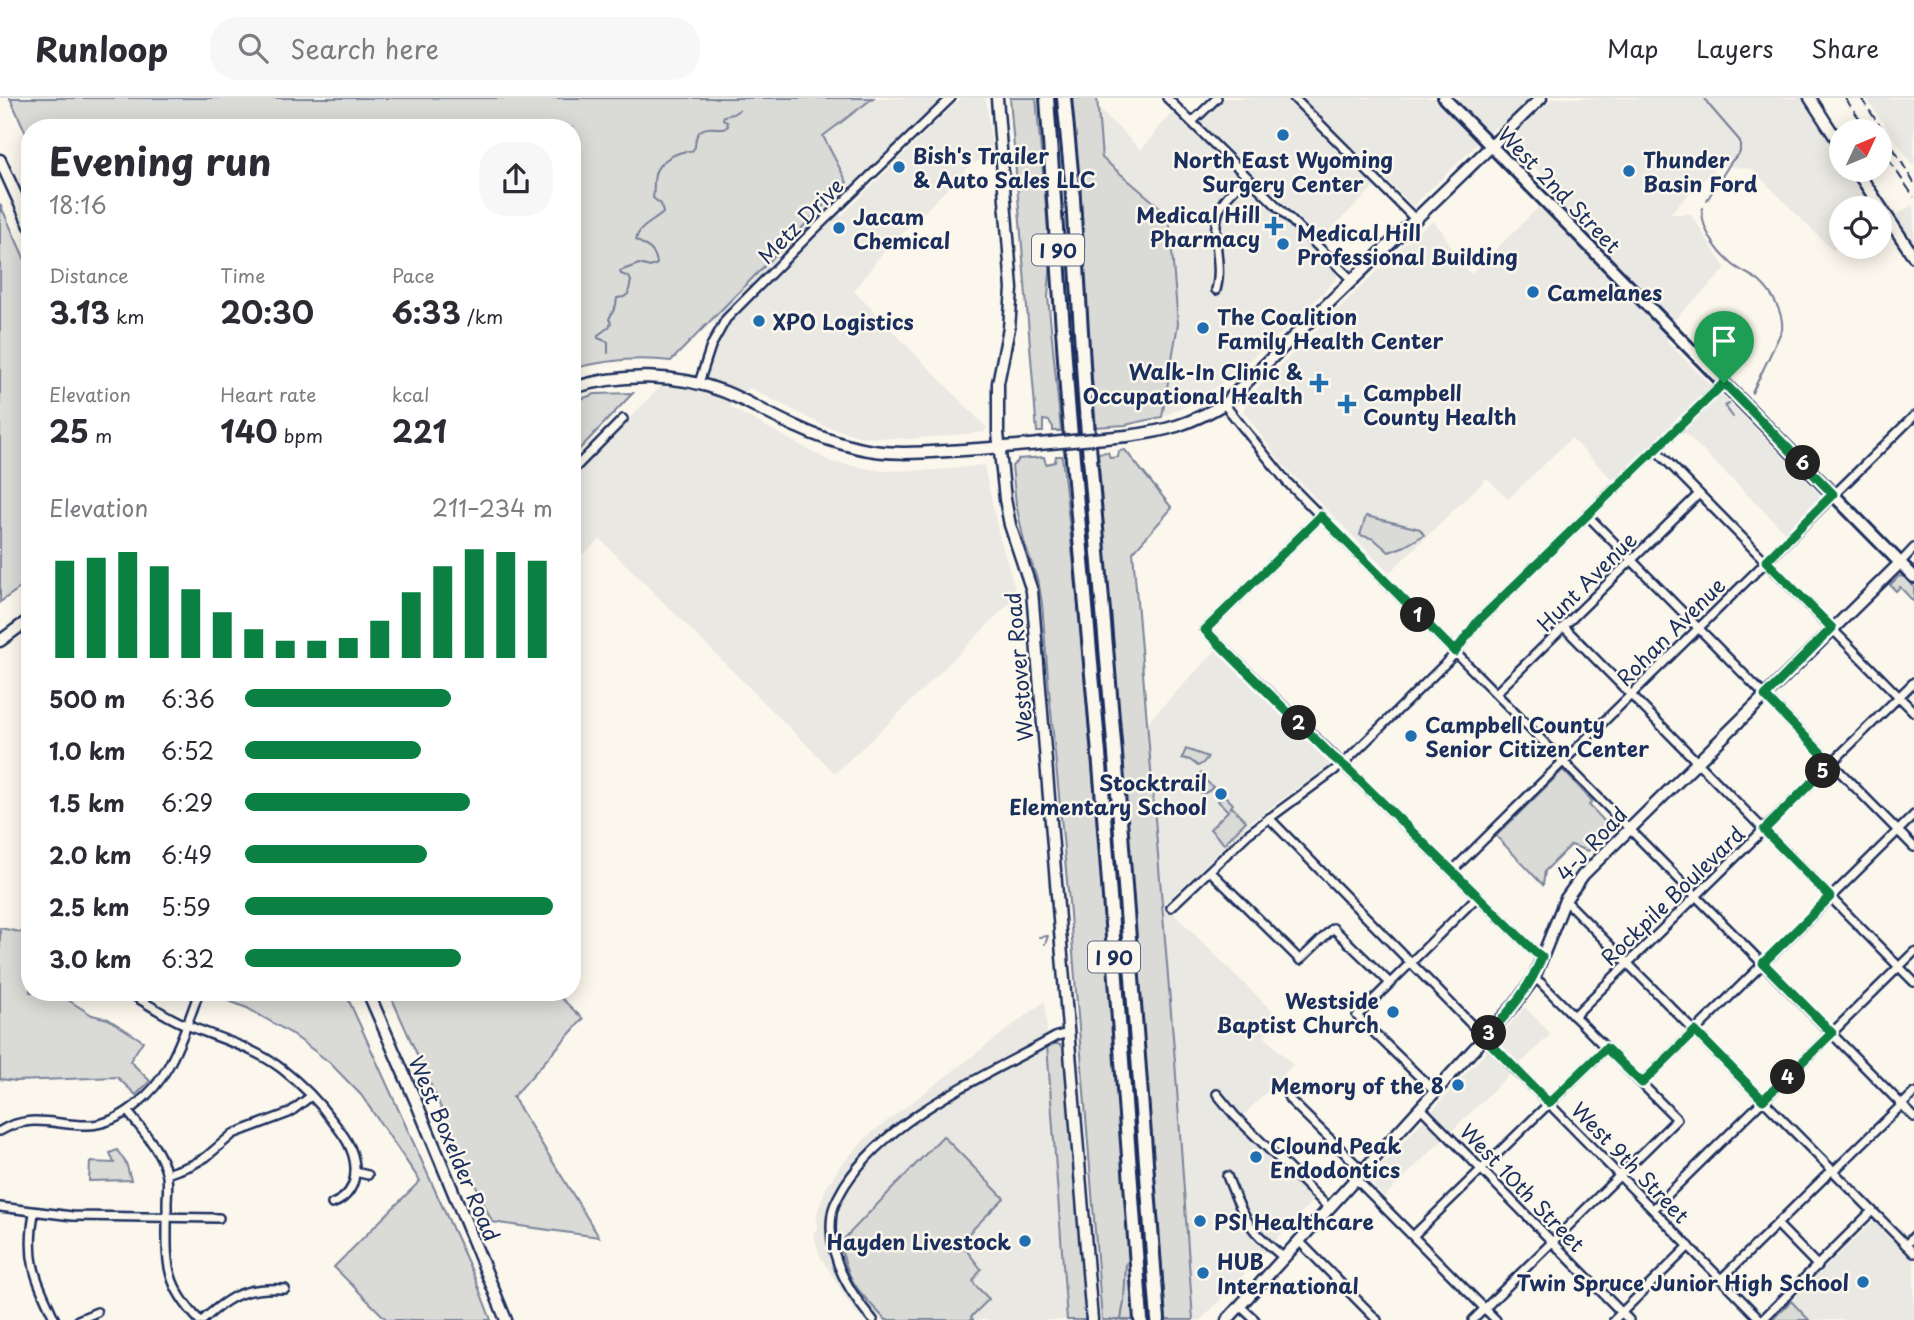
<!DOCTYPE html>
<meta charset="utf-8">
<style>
:root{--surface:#fff;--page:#f7f7f7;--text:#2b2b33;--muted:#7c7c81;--line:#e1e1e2;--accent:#0b8043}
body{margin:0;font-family:"Playpen Sans",sans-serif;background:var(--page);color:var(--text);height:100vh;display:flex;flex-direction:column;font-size:26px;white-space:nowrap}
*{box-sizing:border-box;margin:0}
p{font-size:23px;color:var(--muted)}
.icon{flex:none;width:38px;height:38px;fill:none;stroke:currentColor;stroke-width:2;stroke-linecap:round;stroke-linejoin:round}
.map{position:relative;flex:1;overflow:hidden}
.drawer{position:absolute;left:21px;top:21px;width:560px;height:882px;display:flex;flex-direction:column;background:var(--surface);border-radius:28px;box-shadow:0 4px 18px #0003}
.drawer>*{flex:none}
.needle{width:46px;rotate:46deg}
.tools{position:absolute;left:1829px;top:21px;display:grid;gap:14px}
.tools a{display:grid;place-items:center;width:63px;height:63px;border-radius:50%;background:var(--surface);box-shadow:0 4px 18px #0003;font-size:35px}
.pin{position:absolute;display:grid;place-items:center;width:60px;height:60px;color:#fff;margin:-72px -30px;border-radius:50% 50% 50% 0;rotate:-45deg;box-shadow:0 0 7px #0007}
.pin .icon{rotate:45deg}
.km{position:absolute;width:35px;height:35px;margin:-18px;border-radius:50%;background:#222;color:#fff;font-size:19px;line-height:35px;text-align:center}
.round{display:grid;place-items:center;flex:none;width:74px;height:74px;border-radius:28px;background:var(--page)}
.summary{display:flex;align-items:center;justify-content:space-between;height:119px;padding:0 28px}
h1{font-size:38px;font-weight:700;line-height:52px}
.stats{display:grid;grid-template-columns:repeat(3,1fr);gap:10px;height:119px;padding:7px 28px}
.stats div{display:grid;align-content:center}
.stats b{font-size:30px;font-weight:700}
.stats small{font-size:19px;font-weight:400}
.stats p{font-size:19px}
.chart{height:196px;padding:14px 28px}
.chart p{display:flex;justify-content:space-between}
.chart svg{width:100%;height:126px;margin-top:7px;stroke:var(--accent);stroke-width:6}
ul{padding:0 28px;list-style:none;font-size:23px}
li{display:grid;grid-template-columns:112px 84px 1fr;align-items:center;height:52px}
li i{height:18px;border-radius:9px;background:var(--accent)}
header{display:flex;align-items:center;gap:42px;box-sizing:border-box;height:98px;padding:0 35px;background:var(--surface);border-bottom:2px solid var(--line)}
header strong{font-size:33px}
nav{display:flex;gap:38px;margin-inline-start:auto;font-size:24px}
.search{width:490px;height:63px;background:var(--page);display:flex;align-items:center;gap:18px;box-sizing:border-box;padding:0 24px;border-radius:28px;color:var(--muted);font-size:26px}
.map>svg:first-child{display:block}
.built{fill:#eae8e2}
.green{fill:#dadad7;stroke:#7a849a;stroke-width:2}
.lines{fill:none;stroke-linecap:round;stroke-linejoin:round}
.stream{stroke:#747e96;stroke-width:2}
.street-casing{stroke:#1b2f5e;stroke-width:12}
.secondary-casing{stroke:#1b2f5e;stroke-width:15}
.primary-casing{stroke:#1b2f5e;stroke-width:16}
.highway-casing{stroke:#1b2f5e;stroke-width:18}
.street{stroke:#fbf7ec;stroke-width:7}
.secondary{stroke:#fbf7ec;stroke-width:10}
.primary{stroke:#fbf7ec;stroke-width:10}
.highway{stroke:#fbf7ec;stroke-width:12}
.rail{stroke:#1b2f5e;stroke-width:2;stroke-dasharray:10 5;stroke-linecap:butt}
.secondary-bridge-casing{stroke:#1b2f5e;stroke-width:15;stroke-linecap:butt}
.secondary-bridge{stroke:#fbf7ec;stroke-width:10}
.route-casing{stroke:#fff;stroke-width:14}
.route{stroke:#0b8043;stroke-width:9}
.poi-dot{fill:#1f6fb2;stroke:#fbf7ec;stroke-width:2.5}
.labels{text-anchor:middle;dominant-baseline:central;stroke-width:5;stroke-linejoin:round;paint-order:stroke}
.shield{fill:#fbf7ec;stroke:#5e6b89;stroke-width:2}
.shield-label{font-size:19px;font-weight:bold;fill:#1b2f5e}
.poi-label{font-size:21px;font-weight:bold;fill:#1b2f5e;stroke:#fbf7ec;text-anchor:start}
.street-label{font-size:21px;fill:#1b2f5e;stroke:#fbf7ec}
</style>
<header>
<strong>Runloop</strong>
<div class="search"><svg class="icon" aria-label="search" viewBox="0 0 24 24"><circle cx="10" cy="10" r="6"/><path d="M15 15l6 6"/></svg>Search here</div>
<nav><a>Map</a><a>Layers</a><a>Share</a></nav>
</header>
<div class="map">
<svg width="1914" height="1222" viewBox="0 0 1914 1222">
<rect width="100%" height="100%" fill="#fbf7ec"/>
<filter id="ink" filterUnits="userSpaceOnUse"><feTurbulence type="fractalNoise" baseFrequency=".0143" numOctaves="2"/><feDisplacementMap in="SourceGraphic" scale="14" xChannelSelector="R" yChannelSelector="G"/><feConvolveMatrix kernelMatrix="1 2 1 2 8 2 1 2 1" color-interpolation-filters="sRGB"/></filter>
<g filter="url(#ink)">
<g class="built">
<polygon points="873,0 949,0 831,108 841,118 961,0 986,0 993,59 973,65 880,158 854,193 987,330 985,334 911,341 862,339 824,328 750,290 730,309 831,364 882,373 938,372 984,367 999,437 1017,498 891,623 835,675 600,441 572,466 572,379 663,286 707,296 708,268 715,248 723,233 712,222 846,84 823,38"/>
<polygon points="1225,0 1528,0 1527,2 1539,14 1553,0 1802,0 1841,61 1841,72 1848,72 1873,110 1841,110 1841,145 1833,153 1752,71 1718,67 1669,116 1691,116 1726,171 1673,223 1667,243 1711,288 1613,382 1571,340 1508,401 1487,380 1389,475 1289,373 1278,360 1243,313 1249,298 1417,134 1433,123 1442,133 1462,167 1471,176 1557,91 1495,29 1413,108 1355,51 1345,62 1374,89 1321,141 1202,26 1202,22"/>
<polygon points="1866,0 1914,0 1914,69"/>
<polygon points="1098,10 1141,52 1173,13 1337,176 1337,181 1281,236 1218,288 1195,304 1162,319 1178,226 1169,117 1102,60"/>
<polygon points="1912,107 1914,109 1914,149 1893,119"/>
<polygon points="1723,297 1820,396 1819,401 1786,435 1682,332 1715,300"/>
<polygon points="1216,552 1330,665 1330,667 1252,723 1164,806 1281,922 1264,938 1293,967 1237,1024 1315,1100 1201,1222 1193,1222 1175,963 1146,626"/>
<polygon points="1045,903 1059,1127 1067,1222 864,1222 853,1211 820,1158 813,1134 817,1131 817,1115 826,1090 840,1068 870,1036"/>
<polygon points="1525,909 1551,936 1384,1099 1369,1082 1372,1078 1497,942"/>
<polygon points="1873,1123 1908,1158 1914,1153 1914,1222 1809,1222 1791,1203"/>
</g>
<g class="green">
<path d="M10,0H873L823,38L847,84L671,263C637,259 605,262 572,271V30H30V44Z"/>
<polygon points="1010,0 1036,0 1051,162 1048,199 1061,333 1053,333 1053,329 1049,323 1043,322 1043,334 1037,334"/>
<polygon points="1069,0 1097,0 1102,60 1169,117 1178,226 1162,319 1125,327 1096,329"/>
<polygon points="0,106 30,173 30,483 0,504"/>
<polygon points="633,295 572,359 572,304 595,296"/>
<polygon points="1125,352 1172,410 1133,454 1175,963 1193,1222 1166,1222 1098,355 1108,354 1110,360 1118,359 1119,353"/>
<polygon points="1056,358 1062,358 1079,516 1099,749 1136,1222 1102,1222 1069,804 1049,592 1042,506 1039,487 1024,443 1016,406 1012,368 1018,363 1018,361 1044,359 1046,366 1055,364"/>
<polygon points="1366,418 1420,431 1424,437 1405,448 1389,454 1374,441 1360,437"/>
<polygon points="1899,478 1905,479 1914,489 1914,504 1900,489 1896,493 1890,487"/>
<polygon points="1186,651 1208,659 1203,665 1198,668 1190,662 1182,660"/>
<polygon points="1563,672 1592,703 1589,707 1611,730 1588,753 1571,747 1545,773 1543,787 1496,738"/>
<path d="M1201,675L1204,681L1213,689C1207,696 1201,697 1194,692L1197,683L1196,678Z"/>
<polygon points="1224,697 1233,706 1229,711 1232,709 1246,723 1224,746 1210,731 1228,713 1218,703"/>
<polygon points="0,830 30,836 30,894 67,894 68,902 92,917 108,921 143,943 130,963 150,983 136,997 117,979 16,983 0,981"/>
<polygon points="206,894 345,894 474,1178 491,1222 387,1222 334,1169 420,1083 361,997 329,964 292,936 247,910"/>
<polygon points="389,894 555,894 583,921 513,999 599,1139 492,1124"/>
<polygon points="1051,946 1058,946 1064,949 1066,957 1086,1222 1067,1222 1047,947"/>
<path d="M943,1038L1004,1100L960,1144L981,1171L973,1183L975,1187L989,1201L971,1219L973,1222H886C858,1194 848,1184 840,1145Z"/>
<polygon points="117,1052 126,1065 131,1082 89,1083 90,1064 114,1065 110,1055"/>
<polygon points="1791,1203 1809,1222 1772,1222"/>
</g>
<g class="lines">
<g class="stream">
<polyline points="1705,0 1708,6 1740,43 1740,54 1731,64 1707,102"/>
<path d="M1703,110C1699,129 1718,154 1732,166C1740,173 1752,177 1760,184C1772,195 1784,215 1782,232L1752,295"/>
<path d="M608,255V244L598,240V237L609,229L611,225L609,221L616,207L617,200L624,199L628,196L631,183L629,179L621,176L620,173L639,166L650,169L657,166C656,152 647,149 636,142C638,129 653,124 663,115L661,106L653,100C655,91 652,80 657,71C663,61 680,52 692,53L695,49C695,29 706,28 724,31L728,28L727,24L723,21L724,18L733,16L739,12"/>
<polyline points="1729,306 1725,308 1733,319"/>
<polyline points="1039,839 1048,838 1045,846"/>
<polyline points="1121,1222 1124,1203 1126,1165"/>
</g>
<g class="street-casing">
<g id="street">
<polyline points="1167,0 1352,182"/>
<polyline points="1294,0 1415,121"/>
<polyline points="1192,24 1217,0"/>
<path d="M1216,192C1224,165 1208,134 1221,108C1226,97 1238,88 1247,79"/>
<polyline points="699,285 711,248 726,221 811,135 951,0"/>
<polyline points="1224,306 1287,384 1914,1019"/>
<polyline points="1655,351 1914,614"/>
<polyline points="572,373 623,321"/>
<polyline points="1587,417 1914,749"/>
<polyline points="1321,418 1205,532 1535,854 1543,859"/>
<polyline points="1900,465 1914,450"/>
<polyline points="22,526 30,537"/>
<polyline points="1564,529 1914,884"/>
<polyline points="1496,595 1699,396"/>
<polyline points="1269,720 1761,1222"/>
<polyline points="1210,773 1300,862 1333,830 1390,885"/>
<polyline points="1452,773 1914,318"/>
<polyline points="1565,802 1914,1155"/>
<polyline points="1171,809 1248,736 1343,666 1450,561 1478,523 1724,285"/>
<path d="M128,894C146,905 165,918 184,926C218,940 253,949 282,971C300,985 318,1003 331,1021C343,1036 354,1050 355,1069C356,1087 348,1100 332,1106"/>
<polyline points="1574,918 1914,584"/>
<polyline points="1642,985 1914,717"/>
<polyline points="1285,992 1290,1002 1363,1073"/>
<polyline points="1435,994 1357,918 1477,799"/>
<polyline points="1217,996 1235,1018 1329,1110"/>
<polyline points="1421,1010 1629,1222"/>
<path d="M128,1014C142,1032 160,1051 166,1074C169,1083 167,1096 167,1106C168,1158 160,1181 199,1222"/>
<path d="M0,1033C31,1014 57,1028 89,1027C121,1026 154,995 168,969C181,946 190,919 199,894"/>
<polyline points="355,1074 368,1077"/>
<polyline points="167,1076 192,1067 206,1059 233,1036 289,1015 311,998"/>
<path d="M1227,1078C1234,1095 1240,1113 1251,1128C1260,1141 1273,1150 1284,1160"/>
<polyline points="1356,1081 1496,1222"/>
<polyline points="0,1109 72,1118 219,1120"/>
<polyline points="1653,1111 1914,854"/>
<path d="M34,1115C26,1163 35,1179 55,1222"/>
<polyline points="1777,1126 1818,1168"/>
<polyline points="1413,1138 1606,950"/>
<polyline points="1299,1143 1377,1222"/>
<polyline points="1906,1147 1914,1138"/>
<polyline points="1721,1181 1828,1076 1838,1069 1914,995"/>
<polyline points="1240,1208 1255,1222"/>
<polyline points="78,1222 97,1214"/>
<path d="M203,1222C231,1196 247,1189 285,1191"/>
<path d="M873,1222C848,1193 826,1156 832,1116C833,1106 840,1096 845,1087C890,1017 986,978 1057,938L1069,935"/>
<polyline points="1473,1222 1677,1021 1541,885 1534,880"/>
<polyline points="1614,1222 1689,1148"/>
<polyline points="1762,1222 1872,1113"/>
</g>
</g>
<g class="secondary-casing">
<g id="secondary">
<polyline points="997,0 1012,191 1009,230 998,285 998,335 1005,401 1010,427 1032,493 1092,1222"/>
<polyline points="1810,0 1841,48"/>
<polyline points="0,62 30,128"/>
<polyline points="1856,72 1914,159"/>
<path d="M572,290C622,275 676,275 725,294C750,304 772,319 797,329C816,338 837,345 858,350C887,357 918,355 948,353C979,351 1009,349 1039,346"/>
<path d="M1127,338C1167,333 1190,326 1224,306L1541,0"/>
<polyline points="0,543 30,521"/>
<polyline points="368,894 417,1006 506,1222"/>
<polyline points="1227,1222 1515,906 1534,880 1565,802 1583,777 1900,465"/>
</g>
</g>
<g class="primary-casing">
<polyline id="primary" points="1444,0 1914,479"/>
</g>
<g class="highway-casing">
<g id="highway">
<polyline points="1047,0 1068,304 1102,690 1141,1222"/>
<polyline points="1064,0 1072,84 1085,300 1115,656 1158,1222"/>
</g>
</g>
<use href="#street" class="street"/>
<use href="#secondary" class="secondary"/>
<use href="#primary" class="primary"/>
<use href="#highway" class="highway"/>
<g class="rail">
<polyline points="1845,0 1868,33"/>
<polyline points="1861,0 1882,31 1914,85"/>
<polyline points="1880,49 1914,99"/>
</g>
<g class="secondary-bridge-casing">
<polyline id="secondary-bridge" points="1039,346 1127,338"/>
</g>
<use href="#secondary-bridge" class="secondary-bridge"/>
</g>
</g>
<g class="lines" filter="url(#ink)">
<g class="route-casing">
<path id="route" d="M1724,285L1833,396L1766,463L1832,530L1765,598L1831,665L1764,732L1830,799L1763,865L1832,935L1763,1002L1695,933L1642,985L1606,950L1549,1005L1485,940C1509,914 1529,892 1542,859L1535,854L1348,671L1332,658L1205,532L1321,418L1455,554L1478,523Z"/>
</g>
<use href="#route" class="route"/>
</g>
<g class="poi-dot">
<circle cx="1283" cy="37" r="7"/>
<circle cx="899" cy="69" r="7"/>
<circle cx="1629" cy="73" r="7"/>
<path d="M1270.5 117.5h7v7h7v7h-7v7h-7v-7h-7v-7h7z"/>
<circle cx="839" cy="130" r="7"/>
<circle cx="1283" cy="146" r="7"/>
<circle cx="1533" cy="194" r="7"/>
<circle cx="759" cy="223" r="7"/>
<circle cx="1203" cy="230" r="7"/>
<path d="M1315.5 274.5h7v7h7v7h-7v7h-7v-7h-7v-7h7z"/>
<path d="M1343.5 295.5h7v7h7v7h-7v7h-7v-7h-7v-7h7z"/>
<circle cx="1411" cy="638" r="7"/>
<circle cx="1221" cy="696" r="7"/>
<circle cx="1393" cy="914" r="7"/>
<circle cx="1458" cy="987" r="7"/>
<circle cx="1256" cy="1059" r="7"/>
<circle cx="1200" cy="1123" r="7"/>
<circle cx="1025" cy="1143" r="7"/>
<circle cx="1203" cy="1175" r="7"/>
<circle cx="1863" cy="1184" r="7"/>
</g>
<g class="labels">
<g class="shield">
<rect x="1032" y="136.5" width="52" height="31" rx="5"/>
<rect x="1088" y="843.5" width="52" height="31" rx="5"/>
</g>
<g class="shield-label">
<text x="1058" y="152">I 90</text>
<text x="1114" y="859">I 90</text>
</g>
<g class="poi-label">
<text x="913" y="57">Bish's Trailer<tspan x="913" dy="24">&amp; Auto Sales LLC</tspan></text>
<text x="1283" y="61" text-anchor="middle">North East Wyoming<tspan x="1283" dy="24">Surgery Center</tspan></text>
<text x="1643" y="61">Thunder<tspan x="1643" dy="24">Basin Ford</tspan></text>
<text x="1260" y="116" text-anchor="end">Medical Hill<tspan x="1260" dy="24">Pharmacy</tspan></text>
<text x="853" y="118">Jacam<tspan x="853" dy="24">Chemical</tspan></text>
<text x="1297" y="134">Medical Hill<tspan x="1297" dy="24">Professional Building</tspan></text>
<text x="1547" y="194">Camelanes</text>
<text x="1217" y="218">The Coalition<tspan x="1217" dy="24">Family Health Center</tspan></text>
<text x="773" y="223">XPO Logistics</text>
<text x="1303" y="273" text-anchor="end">Walk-In Clinic &amp;<tspan x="1303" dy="24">Occupational Health</tspan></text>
<text x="1363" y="294">Campbell<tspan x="1363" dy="24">County Health</tspan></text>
<text x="1425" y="626">Campbell County<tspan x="1425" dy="24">Senior Citizen Center</tspan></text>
<text x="1207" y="684" text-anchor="end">Stocktrail<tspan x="1207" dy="24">Elementary School</tspan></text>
<text x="1379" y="902" text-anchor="end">Westside<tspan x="1379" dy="24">Baptist Church</tspan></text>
<text x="1444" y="987" text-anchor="end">Memory of the 8</text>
<text x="1270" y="1047">Clound Peak<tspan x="1270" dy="24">Endodontics</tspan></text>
<text x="1214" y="1123">PSI Healthcare</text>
<text x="1011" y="1143" text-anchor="end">Hayden Livestock</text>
<text x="1217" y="1163">HUB<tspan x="1217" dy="24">International</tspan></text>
<text x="1849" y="1184" text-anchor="end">Twin Spruce Junior High School</text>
</g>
<g class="street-label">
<text transform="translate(1560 91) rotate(46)">West 2nd Street</text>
<text transform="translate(800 122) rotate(-45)">Metz Drive</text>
<text transform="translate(1586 483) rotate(-45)">Hunt Avenue</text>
<text transform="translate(1670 533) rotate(-45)">Rohan Avenue</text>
<text transform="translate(1018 569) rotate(-95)">Westover Road</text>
<text transform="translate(1591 745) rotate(-47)">4-J Road</text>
<text transform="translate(1672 797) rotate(-44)">Rockpile Boulevard</text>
<text transform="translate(455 1050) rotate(67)">West Boxelder Road</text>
<text transform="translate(1631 1064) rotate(46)">West 9th Street</text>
<text transform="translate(1523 1089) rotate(46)">West 10th Street</text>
</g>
</g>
</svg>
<div class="tools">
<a><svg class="needle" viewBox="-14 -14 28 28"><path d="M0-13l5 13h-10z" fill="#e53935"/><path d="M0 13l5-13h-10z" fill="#7c7c81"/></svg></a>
<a><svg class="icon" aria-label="locate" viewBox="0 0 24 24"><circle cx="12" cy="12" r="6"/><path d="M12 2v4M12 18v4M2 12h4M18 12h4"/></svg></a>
</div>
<div class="pin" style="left:1724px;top:285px;background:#1e9e55"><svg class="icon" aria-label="arrive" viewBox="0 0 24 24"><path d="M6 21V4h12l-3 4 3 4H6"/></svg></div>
<b class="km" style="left:1418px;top:517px">1</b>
<b class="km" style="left:1299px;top:625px">2</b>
<b class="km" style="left:1489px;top:935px">3</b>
<b class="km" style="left:1788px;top:979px">4</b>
<b class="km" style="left:1823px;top:673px">5</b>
<b class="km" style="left:1803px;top:365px">6</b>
<section class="drawer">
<div class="summary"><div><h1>Evening run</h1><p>18:16</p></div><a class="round"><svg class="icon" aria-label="share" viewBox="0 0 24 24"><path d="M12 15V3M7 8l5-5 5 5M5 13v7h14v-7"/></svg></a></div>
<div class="stats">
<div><p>Distance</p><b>3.13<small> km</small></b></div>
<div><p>Time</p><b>20:30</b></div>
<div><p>Pace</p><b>6:33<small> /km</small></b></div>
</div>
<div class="stats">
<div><p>Elevation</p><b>25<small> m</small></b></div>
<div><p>Heart rate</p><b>140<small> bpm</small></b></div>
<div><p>kcal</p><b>221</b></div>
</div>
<div class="chart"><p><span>Elevation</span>211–234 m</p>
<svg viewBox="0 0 160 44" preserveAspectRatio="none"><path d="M5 44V10M15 44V9M25 44V7M35 44V12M45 44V20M55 44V28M65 44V34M75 44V38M85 44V38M95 44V37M105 44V31M115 44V21M125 44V12M135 44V6M145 44V7M155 44V10"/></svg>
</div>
<ul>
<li><b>500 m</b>6:36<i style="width:67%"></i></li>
<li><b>1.0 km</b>6:52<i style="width:57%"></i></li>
<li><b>1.5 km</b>6:29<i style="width:73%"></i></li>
<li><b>2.0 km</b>6:49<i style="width:59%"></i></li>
<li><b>2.5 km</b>5:59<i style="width:100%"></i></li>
<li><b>3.0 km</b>6:32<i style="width:70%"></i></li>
</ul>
</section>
</div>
